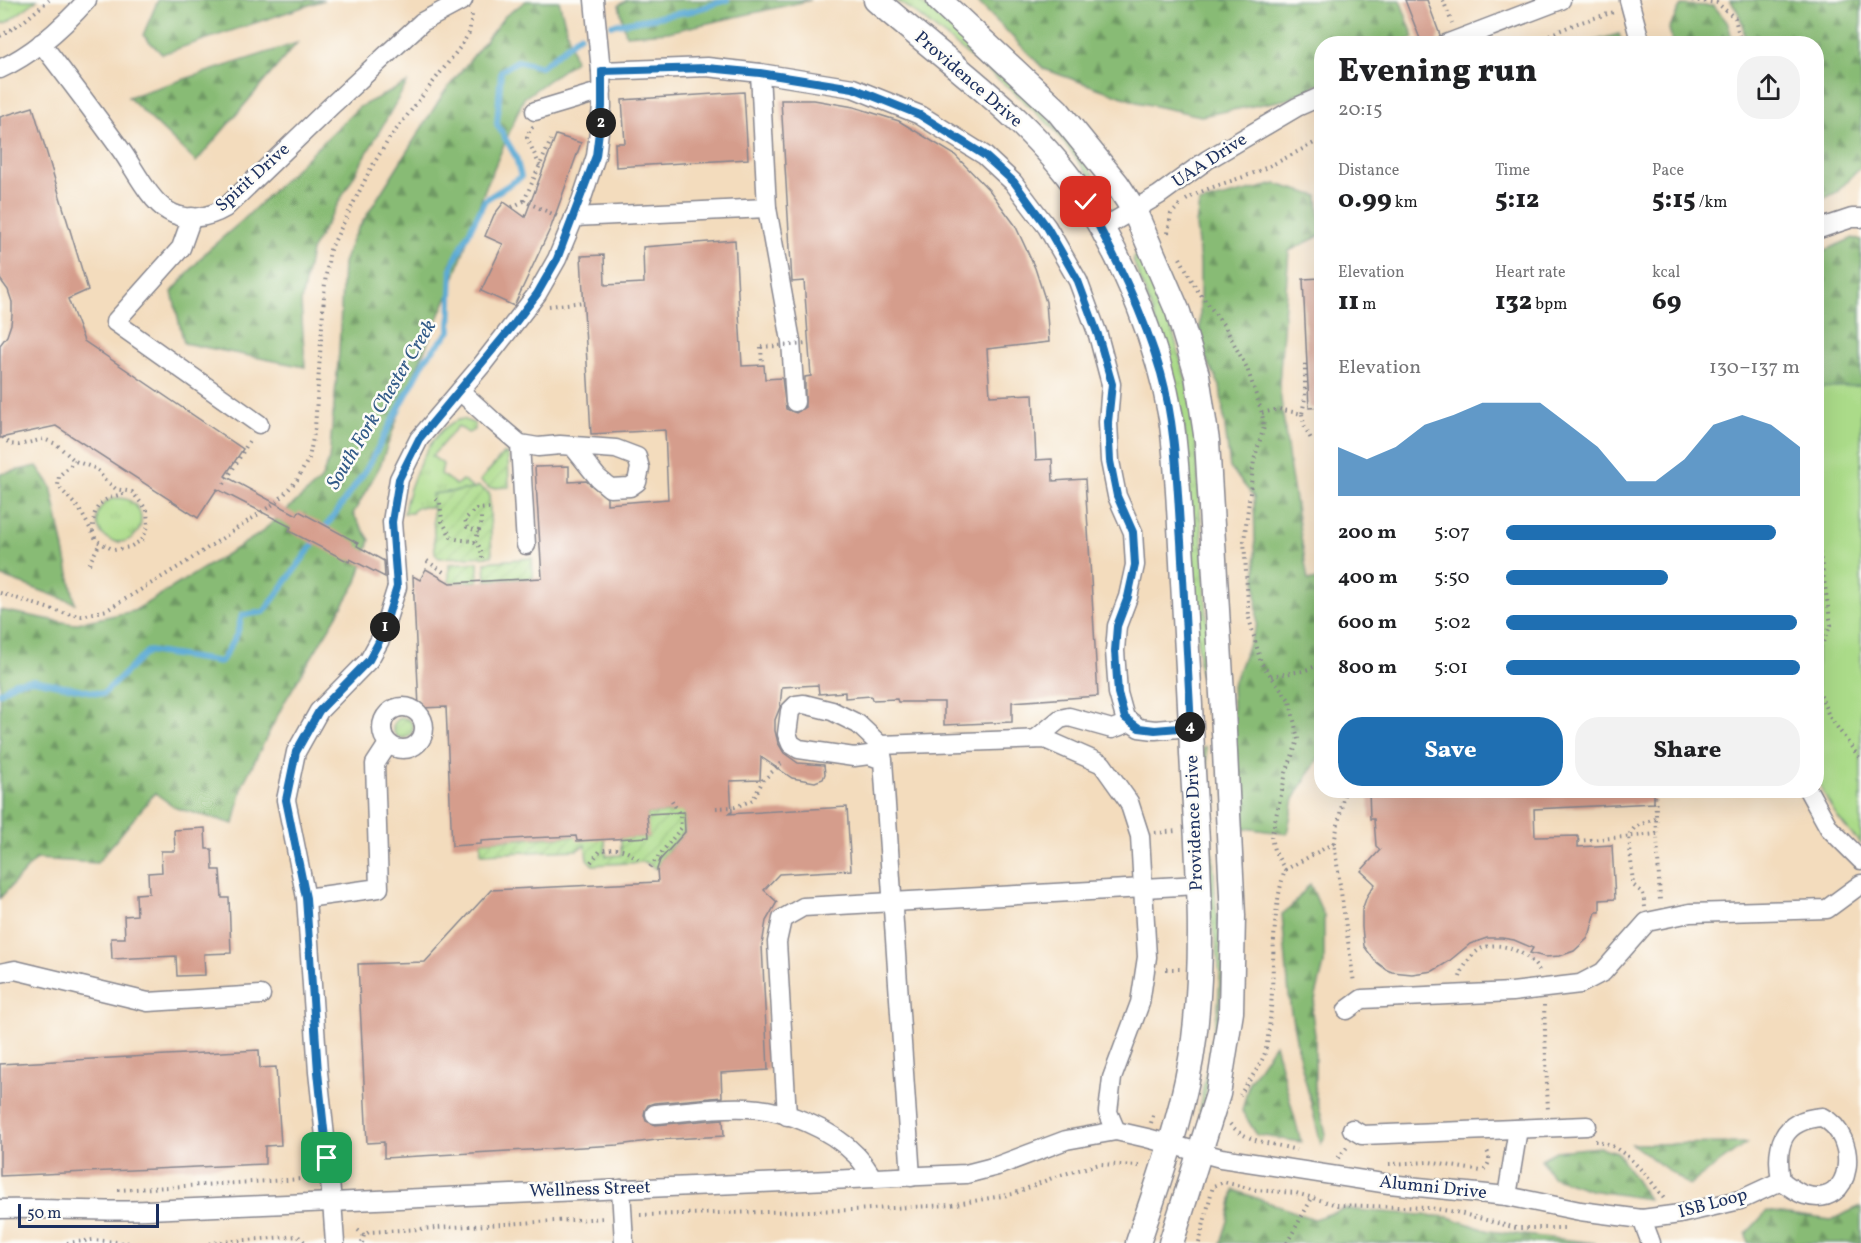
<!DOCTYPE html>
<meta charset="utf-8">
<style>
:root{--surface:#fff;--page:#f2f2f2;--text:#202124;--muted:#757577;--accent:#1f6fb2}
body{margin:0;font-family:Vollkorn,serif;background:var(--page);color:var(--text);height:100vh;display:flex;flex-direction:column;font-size:22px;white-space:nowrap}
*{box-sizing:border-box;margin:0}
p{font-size:20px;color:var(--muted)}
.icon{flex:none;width:33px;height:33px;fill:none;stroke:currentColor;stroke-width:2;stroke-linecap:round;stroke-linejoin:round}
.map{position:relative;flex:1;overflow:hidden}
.drawer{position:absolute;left:1314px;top:36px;width:510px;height:762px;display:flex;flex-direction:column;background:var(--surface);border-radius:24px;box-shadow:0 6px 24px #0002}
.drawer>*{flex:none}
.scale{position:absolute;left:18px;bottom:15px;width:141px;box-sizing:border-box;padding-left:6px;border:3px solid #1b2f5e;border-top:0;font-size:16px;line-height:21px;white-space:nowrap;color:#1b2f5e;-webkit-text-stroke:4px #fdfcf7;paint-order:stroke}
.pin{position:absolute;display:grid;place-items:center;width:51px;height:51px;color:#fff;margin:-26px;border-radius:12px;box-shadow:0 3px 9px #0006}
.km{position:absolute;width:30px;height:30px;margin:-15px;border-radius:50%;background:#222;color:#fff;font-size:16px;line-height:30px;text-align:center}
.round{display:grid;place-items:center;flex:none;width:63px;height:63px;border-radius:24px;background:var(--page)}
.head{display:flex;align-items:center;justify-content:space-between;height:102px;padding:0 24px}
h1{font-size:33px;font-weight:800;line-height:45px}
.metrics{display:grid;grid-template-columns:repeat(3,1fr);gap:9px;height:102px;padding:6px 24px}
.metrics div{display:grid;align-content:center}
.metrics b{font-size:26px;font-weight:800}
.metrics small{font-size:16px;font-weight:400}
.metrics p{font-size:16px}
.chart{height:168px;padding:12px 24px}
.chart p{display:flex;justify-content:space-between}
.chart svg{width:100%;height:108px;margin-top:6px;fill:var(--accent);opacity:.7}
.cta{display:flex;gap:12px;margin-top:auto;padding:12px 24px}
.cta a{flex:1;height:69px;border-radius:24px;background:var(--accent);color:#fff;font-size:24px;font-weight:800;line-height:69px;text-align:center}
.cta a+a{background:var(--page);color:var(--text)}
ul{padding:0 24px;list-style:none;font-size:20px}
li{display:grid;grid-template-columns:96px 72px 1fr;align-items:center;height:45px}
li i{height:15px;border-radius:8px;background:var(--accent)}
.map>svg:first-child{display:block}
.grass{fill:url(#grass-tufts);stroke:#638574;stroke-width:1.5}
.forest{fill:url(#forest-firs);stroke:#52756a;stroke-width:1.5}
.park{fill:#abdb89;stroke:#638574;stroke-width:1.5}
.garden{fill:url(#garden-furrows);stroke:#638574;stroke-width:1.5}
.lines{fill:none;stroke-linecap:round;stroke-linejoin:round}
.stream{stroke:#5baad5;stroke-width:6}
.building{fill:#d59d8c}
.minor-casing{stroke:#87868e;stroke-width:21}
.major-casing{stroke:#87868e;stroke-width:27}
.path{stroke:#87868e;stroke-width:4;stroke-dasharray:1.5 4.5;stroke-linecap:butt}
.minor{stroke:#fff;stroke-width:18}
.major{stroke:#fff;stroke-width:24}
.path-bridge{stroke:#87868e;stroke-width:4;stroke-dasharray:1.5 4.5;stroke-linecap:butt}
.route-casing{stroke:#fff;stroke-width:12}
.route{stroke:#1f6fb2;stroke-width:8}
.labels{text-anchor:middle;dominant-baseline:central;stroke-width:5;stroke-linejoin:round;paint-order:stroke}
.street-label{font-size:18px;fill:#1b2f5e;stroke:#fdfcf7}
.water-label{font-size:20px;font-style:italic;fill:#315a88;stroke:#fdfcf7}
</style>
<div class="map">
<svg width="1861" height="1243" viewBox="0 0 1861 1243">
<defs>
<pattern id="grass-tufts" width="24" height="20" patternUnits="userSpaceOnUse" patternTransform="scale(1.5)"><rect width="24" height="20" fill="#abdb89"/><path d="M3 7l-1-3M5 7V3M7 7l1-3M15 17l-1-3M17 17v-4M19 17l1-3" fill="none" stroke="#93bc79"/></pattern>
<pattern id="forest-firs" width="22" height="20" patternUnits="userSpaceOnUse" patternTransform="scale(1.5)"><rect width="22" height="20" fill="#88bb75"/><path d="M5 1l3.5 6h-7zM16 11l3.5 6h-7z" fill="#6e9863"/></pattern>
<pattern id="garden-furrows" width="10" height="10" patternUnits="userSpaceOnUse" patternTransform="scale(1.5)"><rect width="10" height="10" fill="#abdb89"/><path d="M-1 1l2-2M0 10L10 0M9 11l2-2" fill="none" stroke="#93bc79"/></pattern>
</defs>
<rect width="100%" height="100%" fill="#fdfcf7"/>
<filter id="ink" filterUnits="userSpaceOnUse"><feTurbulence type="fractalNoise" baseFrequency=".0167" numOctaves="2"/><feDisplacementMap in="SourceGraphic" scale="12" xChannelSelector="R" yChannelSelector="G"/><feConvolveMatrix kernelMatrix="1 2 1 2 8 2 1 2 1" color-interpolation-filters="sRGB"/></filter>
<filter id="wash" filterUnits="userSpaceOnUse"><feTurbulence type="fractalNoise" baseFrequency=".008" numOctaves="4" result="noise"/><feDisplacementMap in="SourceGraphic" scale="24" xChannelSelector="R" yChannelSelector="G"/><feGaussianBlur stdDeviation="1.35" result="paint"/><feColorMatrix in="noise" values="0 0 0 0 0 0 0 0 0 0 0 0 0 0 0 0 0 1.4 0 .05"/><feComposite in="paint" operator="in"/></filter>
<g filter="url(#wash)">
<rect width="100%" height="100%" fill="#f3dcbd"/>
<g class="grass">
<polygon points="0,0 37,0 7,22 0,24"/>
<path d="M895,0H918C969,44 1022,88 1066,138C1079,153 1090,171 1101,186L1098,187L1054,129L1014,92L913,11Z"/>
<path d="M1137,253L1143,255L1175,339L1187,385L1195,428L1209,650L1205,675L1202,676L1200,675L1185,435C1176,374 1156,320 1134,263L1133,257Z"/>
<path d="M463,419L475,424V430L468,433L458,426L432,456L443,464L441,474L456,485L462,480L474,489L433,494V507H416L412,513H404C408,485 431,424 463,419Z"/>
<circle cx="119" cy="520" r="22"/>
<polygon points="1203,747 1206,747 1216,910 1223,971 1218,1032 1202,1112 1199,1111 1218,1008 1220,975 1217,949 1211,919"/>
</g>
<g class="forest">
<polygon points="158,0 324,0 162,54 143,35"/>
<polygon points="627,0 811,0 668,32 626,35 619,5"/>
<polygon points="976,0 1400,0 1414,38 1403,43 1322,44 1321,83 1289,99 1201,116 1137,102 1044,69"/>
<path d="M1730,0H1861V167L1837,192L1817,202L1816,44L1745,43C1744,28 1740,11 1730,0Z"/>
<polygon points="526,1 559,1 575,61 524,98 485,189 450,291 408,389 380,466 353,514 370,540 357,582 285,701 243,784 234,824 176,808 155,793 97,863 36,859 0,898 0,610 73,624 134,611 258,535 321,480 329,459 339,352 343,263 353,237 443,94 505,16"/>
<polygon points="1681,5 1714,6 1728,23 1733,43 1673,43 1669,29"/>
<polygon points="1619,34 1622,43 1587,43"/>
<polygon points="297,43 196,162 128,97"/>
<polygon points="407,83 311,251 301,302 305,367 184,343 172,292 207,251 243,220 359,107"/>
<polygon points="1276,184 1318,196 1321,235 1289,251 1279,384 1290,469 1308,580 1321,580 1322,752 1294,799 1287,834 1238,827 1232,686 1257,624 1254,497 1230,468 1220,386 1200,347 1200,264 1196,225 1199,203"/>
<polygon points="1853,238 1861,241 1861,745 1817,449 1816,254"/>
<polygon points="37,466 51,486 75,603 0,576 0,474"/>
<polygon points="1310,884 1324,916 1324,964 1312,1012 1315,1035 1315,1093 1326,1134 1321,1144 1299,1055 1290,1007 1282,914 1290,908"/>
<polygon points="1275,1044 1301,1142 1257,1135 1242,1111 1249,1082"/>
<polygon points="1747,1143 1689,1185 1632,1144"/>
<polygon points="1599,1147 1617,1152 1648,1199 1590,1190 1552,1177 1541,1159 1556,1151"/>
<polygon points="1234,1190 1314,1219 1344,1209 1448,1217 1489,1231 1596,1243 1221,1243 1228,1221"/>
<polygon points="1859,1207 1861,1209 1861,1243 1748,1243 1746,1234 1767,1211 1831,1220"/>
</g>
<path class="park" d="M1861,386V844C1841,824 1825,803 1817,776L1816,388Z"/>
<g class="garden">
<polygon points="503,454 508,454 509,487 489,488 480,481"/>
<polygon points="477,486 489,493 492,556 439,558 435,554 432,494 474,489"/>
<polygon points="532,558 533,578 486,580 485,562"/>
<polygon points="478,562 478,581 449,583 449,564"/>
<circle cx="403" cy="728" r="10"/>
<polygon points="683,795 685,832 660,860 657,869 645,862 593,865 587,859 585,845 577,850 481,854 481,841 576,836 605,839 606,856 621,855 621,838 648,837 647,814 670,813"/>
</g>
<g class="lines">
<g class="stream">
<polyline points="612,25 692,11 727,0"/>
<polyline points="323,531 366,470 426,358 450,331 452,266 485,200 521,177 516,157 497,124 501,71 517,61 541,67 580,35"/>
<polyline points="0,693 15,682 34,680 103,694 148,651 221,662 237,634 242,615 264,612 317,539"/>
</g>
</g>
<g id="blocks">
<g class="building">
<polygon points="1405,0 1427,0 1440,35 1435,44 1422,44"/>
<polygon points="744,92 748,159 616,167 615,143 625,143 622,100"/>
<polygon points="781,100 814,100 854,107 899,121 955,155 990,191 1015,225 1035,268 1046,302 1049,342 987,349 990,396 1033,394 1036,460 1052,459 1053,481 1085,479 1098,696 1012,702 1012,722 944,725 944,702 898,702 897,699 872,700 871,696 845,698 845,692 819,694 818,685 782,687 780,707 775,720 775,731 778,743 784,753 798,763 824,765 825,774 823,779 815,782 792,778 761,757 760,780 730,781 732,812 727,814 847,807 851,870 779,874 764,890 777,902 766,921 762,945 768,1070 721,1073 722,1097 654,1103 648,1105 645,1110 644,1115 646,1121 655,1125 723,1119 724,1136 656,1140 618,1145 384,1158 384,1142 367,1143 358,964 425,962 491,890 658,882 657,869 660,860 685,832 684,812 647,814 649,837 577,841 576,836 528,838 481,841 481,844 452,846 446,707 419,708 413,576 420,580 426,569 450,583 542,578 535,467 569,466 569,482 586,481 607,498 607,504 668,499 665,430 591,434 581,256 604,255 605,285 644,283 643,247 735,240 742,366 764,365 765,379 782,378 786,409 796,413 805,407 805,377 811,376 804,281 792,282"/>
<polygon points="33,107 88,290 68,299 84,341 243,449 225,476 297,515 299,511 358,543 357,546 384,561 385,577 350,559 349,562 289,531 291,527 217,489 198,518 56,426 0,438 0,345 7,336 11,324 12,315 12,302 8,290 0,279 0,117"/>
<polygon points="556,135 581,143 551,227 514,306 481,291 503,244 485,236 494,215 504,202 525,217"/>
<polygon points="1322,278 1322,407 1309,408 1303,279"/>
<polygon points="1369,790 1654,790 1654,803 1534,809 1535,837 1578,836 1578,847 1612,845 1615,899 1600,900 1600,912 1596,912 1590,933 1587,939 1574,951 1560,956 1545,957 1530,953 1533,948 1514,940 1502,938 1487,938 1470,944 1448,962 1433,971 1412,974 1392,972 1387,970 1375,961 1364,946 1362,927 1362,910 1367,896 1375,884 1361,871 1380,850 1376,846 1374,819 1370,819"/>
<polygon points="205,828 206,849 212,849 213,870 220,870 222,898 229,898 231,953 204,954 205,975 177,976 176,956 112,959 111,938 125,938 124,916 137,915 136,894 149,893 148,873 162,872 161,851 175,851 174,830"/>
<polygon points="259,1050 260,1068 276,1067 281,1145 265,1146 265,1164 0,1176 0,1064"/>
</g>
</g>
</g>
<g filter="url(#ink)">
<use href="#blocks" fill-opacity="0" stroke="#87868e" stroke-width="1.5"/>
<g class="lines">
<g class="minor-casing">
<g id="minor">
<polyline points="1629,0 1641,44"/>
<path d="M41,43C68,78 95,114 121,150C134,168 150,201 168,211C186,222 208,218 225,208L331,106L422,22L463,0"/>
<polyline points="1446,44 1561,0"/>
<path d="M0,69C33,54 63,27 87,0"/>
<polyline points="601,71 707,67 760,73 853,88 920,115 984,155 1013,182 1047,227 1078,281 1098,335 1111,384 1108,422 1110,461 1117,496 1133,532 1135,565 1128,597 1117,626 1115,651 1118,693 1125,718 1139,728 1155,730 1191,727"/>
<polyline points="535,111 602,91"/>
<polyline points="767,208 791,341 795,402"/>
<polyline points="192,217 181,248 115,322 259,424"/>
<polyline points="574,217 767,208 760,73"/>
<polyline points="1101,229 1159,195 1207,160 1297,107 1322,96"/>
<polyline points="1816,230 1852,218 1861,218"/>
<polyline points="460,391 494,422 520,444 538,447 560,445 616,449 637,457 640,468 637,482 630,487 610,488 598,478 574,448"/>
<polyline points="520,444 526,545"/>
<circle cx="403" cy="728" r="21"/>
<polyline points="1036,739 1060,719 1069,717 1112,729 1131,722"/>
<polyline points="880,745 1045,739 1102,764 1129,802 1140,836 1147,957 1140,1003 1112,1078 1108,1112 1116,1131"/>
<polyline points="883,760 869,755 854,757 799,749 791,744 787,734 790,711 796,705 804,704 832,711 858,724 880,745 883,760 911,1177"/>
<polyline points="1808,790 1829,828 1861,860"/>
<polyline points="306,898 379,888 375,764 388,744"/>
<polyline points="0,973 15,970 148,1002 261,995"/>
<polyline points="1347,1010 1362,999 1512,992 1580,984 1603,972 1647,922 1690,913 1827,909 1861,884"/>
<path d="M655,1114C685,1112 717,1106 748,1108C786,1110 830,1128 856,1155C863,1162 868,1171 873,1178"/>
<polyline points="787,1116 777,942 782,919 803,907 1198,885"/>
<path d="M1822,1117C1861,1136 1854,1210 1805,1195C1797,1193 1789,1186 1781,1181C1775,1146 1781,1120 1822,1117Z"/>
<polyline points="1352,1129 1362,1135 1587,1126"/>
<polyline points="621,1189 624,1243"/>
<polyline points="1507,1196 1518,1129"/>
<path d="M0,1209C49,1208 98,1212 148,1210L966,1174L997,1166L1066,1140L1116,1131L1147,1138L1221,1158L1389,1184L1507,1196L1580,1211L1642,1219L1651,1243"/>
<polyline points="1642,1219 1680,1214 1740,1200 1781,1181"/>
<polyline points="335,1243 332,1201 318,1072 306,898 286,800 296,752 319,711 369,660 381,638 397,587 392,522 399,479 419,439 481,366 537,294 557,259 581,201 596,156 602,107 601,71 594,0"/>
</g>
</g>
<g class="major-casing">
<g id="major">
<path d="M876,0C948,63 1035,121 1087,203C1127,267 1158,344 1171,418C1178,465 1179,514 1182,562C1185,625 1190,689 1192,753C1197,848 1206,944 1194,1039C1185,1110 1160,1176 1138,1243"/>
<polyline points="939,0 1057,110 1117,184 1134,210 1178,312 1197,375 1207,441 1223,711 1233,916 1231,1012 1218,1094 1171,1243"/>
</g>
</g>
<g class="path">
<polyline points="1443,0 1452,23"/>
<polyline points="1692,0 1717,3 1735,18 1741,44"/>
<polyline points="0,36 23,22 49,0"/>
<polyline points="1527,44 1578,23 1614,12"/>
<polyline points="533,127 530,129 527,138 540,166"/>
<path d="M1186,200C1209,185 1238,181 1263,169C1283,160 1302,149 1322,139"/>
<polyline points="524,201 551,140"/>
<polyline points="512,207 524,201 557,216"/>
<polyline points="1168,233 1171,214 1180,205"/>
<path d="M1180,258L1196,288L1225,327L1247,368L1262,413L1264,427L1254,460L1244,541L1249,618L1261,663L1290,701L1298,740L1286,773L1271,838L1274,850L1285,870C1270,917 1275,970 1270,1020C1268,1032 1268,1049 1262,1060C1256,1072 1247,1083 1240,1095"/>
<polyline points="549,306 584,302"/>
<polyline points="761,347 762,365"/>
<polyline points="1262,413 1279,409 1302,414 1305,398 1305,361"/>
<polyline points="1302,414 1304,425 1312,441"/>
<polyline points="3,437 10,444 19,445 44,439 56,444 75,461 97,469 104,479 116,489 132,492 147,510 148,527 142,540 130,547 114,550 97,541 80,510 58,486 59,476 75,461"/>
<polyline points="224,484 251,438"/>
<path d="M436,499L440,502L442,521L451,537C466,544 480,534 482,558"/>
<polyline points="1816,529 1831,625 1819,650 1816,681"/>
<path d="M93,532C92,504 102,498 128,493"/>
<polyline points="479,532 467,527 465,519 476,509 492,508"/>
<polyline points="475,542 481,524 481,516"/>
<polyline points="427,561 445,573"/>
<polyline points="89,564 100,543"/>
<polyline points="0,593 66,614 82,616 107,610 185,563 278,501 297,480 309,458 315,428 325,282 330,250 371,168 389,139 461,46 469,33 472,15"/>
<polyline points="1271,676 1303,671 1322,664"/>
<polyline points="1816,684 1829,716 1861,760"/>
<polyline points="1655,790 1660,902"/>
<polyline points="716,808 735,807 753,800 763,780 784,761"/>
<polyline points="1155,833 1177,831"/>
<polyline points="1578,841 1657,834"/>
<polyline points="1334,843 1345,790"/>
<path d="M591,862L600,851C621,846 626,850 642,862"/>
<polyline points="650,867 681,828 680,815 671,799 669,799"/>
<polyline points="1285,870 1334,843 1354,983"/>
<polyline points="1645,907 1643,893 1633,885 1629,835 1635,827 1656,818"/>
<polyline points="1166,969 1180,969"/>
<path d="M1460,977C1464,964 1475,948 1489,946C1507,943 1531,955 1539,971"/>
<polyline points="1544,1005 1548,1112"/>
<polyline points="1151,1123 1154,1112"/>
<path d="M1230,1124C1246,1143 1274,1143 1296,1150"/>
<path d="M1595,1141C1622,1142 1650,1179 1665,1200"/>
<polyline points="1338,1158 1348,1146"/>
<path d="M1389,1164L1429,1162L1481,1171C1490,1166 1492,1157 1485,1148"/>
<polyline points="118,1190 303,1179"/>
<polyline points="640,1215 851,1210 951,1205 1013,1194 1057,1176 1100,1164 1139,1166"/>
<polyline points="358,1230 364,1235"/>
<polyline points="67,1243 93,1240 130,1243"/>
<polyline points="209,1243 298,1236 306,1243"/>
<polyline points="362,1243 364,1235 369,1232 606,1218"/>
<polyline points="1199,1243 1213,1186 1224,1182 1256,1190 1296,1193 1337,1205 1430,1208 1456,1212 1516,1228 1567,1228"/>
<polyline points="1287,1243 1312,1198"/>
</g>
<use href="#minor" class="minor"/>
<use href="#major" class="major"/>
<polyline class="path-bridge" points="761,347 808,344"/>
</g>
</g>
<g class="lines" filter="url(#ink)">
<g class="route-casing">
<path id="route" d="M327,1158L318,1072L306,898L286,800L296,752L319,711L369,660L381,638L397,587L392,522L399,479L419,439L515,323L537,294L557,259L596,156L602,107V71L707,68L760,73L853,88L920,115L984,155L1014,182L1047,227L1078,281L1098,335L1112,384L1108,422L1110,461L1117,496L1133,532L1135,565L1128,597L1117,626L1115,651L1118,693L1125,718L1139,728L1155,730L1191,727C1188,665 1184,603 1181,541C1177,485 1176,427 1161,373C1143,312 1116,258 1086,202"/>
</g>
<use href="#route" class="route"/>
</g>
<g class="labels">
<g class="street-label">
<text transform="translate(968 80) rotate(41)">Providence Drive</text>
<text transform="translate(1210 161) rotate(-33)">UAA Drive</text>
<text transform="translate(253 178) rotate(-42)">Spirit Drive</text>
<text transform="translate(1195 823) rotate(-92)">Providence Drive</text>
<text transform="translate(1433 1188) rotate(6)">Alumni Drive</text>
<text transform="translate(590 1190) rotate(-2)">Wellness Street</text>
<text transform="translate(1713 1204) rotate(-15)">ISB Loop</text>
</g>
<g class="water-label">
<text transform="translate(382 405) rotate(-59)">South Fork Chester Creek</text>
</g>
</g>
</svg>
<div class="scale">50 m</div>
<div class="pin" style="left:327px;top:1158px;background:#1e9e55"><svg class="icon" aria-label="arrive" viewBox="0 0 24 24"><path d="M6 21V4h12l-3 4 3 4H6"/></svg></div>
<div class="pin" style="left:1086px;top:202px;background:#d93025"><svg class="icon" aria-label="check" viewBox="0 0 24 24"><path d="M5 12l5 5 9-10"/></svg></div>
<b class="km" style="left:385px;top:627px">1</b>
<b class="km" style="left:601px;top:123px">2</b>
<b class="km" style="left:1190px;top:727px">4</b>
<section class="drawer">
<div class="head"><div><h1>Evening run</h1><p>20:15</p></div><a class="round"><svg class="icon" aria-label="share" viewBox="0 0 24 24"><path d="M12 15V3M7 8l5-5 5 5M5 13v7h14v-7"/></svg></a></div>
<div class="metrics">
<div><p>Distance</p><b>0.99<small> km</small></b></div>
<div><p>Time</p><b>5:12</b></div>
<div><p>Pace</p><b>5:15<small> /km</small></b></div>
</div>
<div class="metrics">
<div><p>Elevation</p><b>11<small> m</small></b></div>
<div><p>Heart rate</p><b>132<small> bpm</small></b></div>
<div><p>kcal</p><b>69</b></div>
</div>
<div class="chart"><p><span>Elevation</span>130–137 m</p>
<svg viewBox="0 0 160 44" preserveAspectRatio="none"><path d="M0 44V24L10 29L20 24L30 15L40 11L50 6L60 6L70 6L80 15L90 24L100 38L110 38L120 29L130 15L140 11L150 15L160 24V44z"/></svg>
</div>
<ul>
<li><b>200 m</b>5:07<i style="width:92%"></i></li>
<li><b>400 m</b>5:50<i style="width:55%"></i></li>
<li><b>600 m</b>5:02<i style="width:99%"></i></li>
<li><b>800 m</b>5:01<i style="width:100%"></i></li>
</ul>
<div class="cta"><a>Save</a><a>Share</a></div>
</section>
</div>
